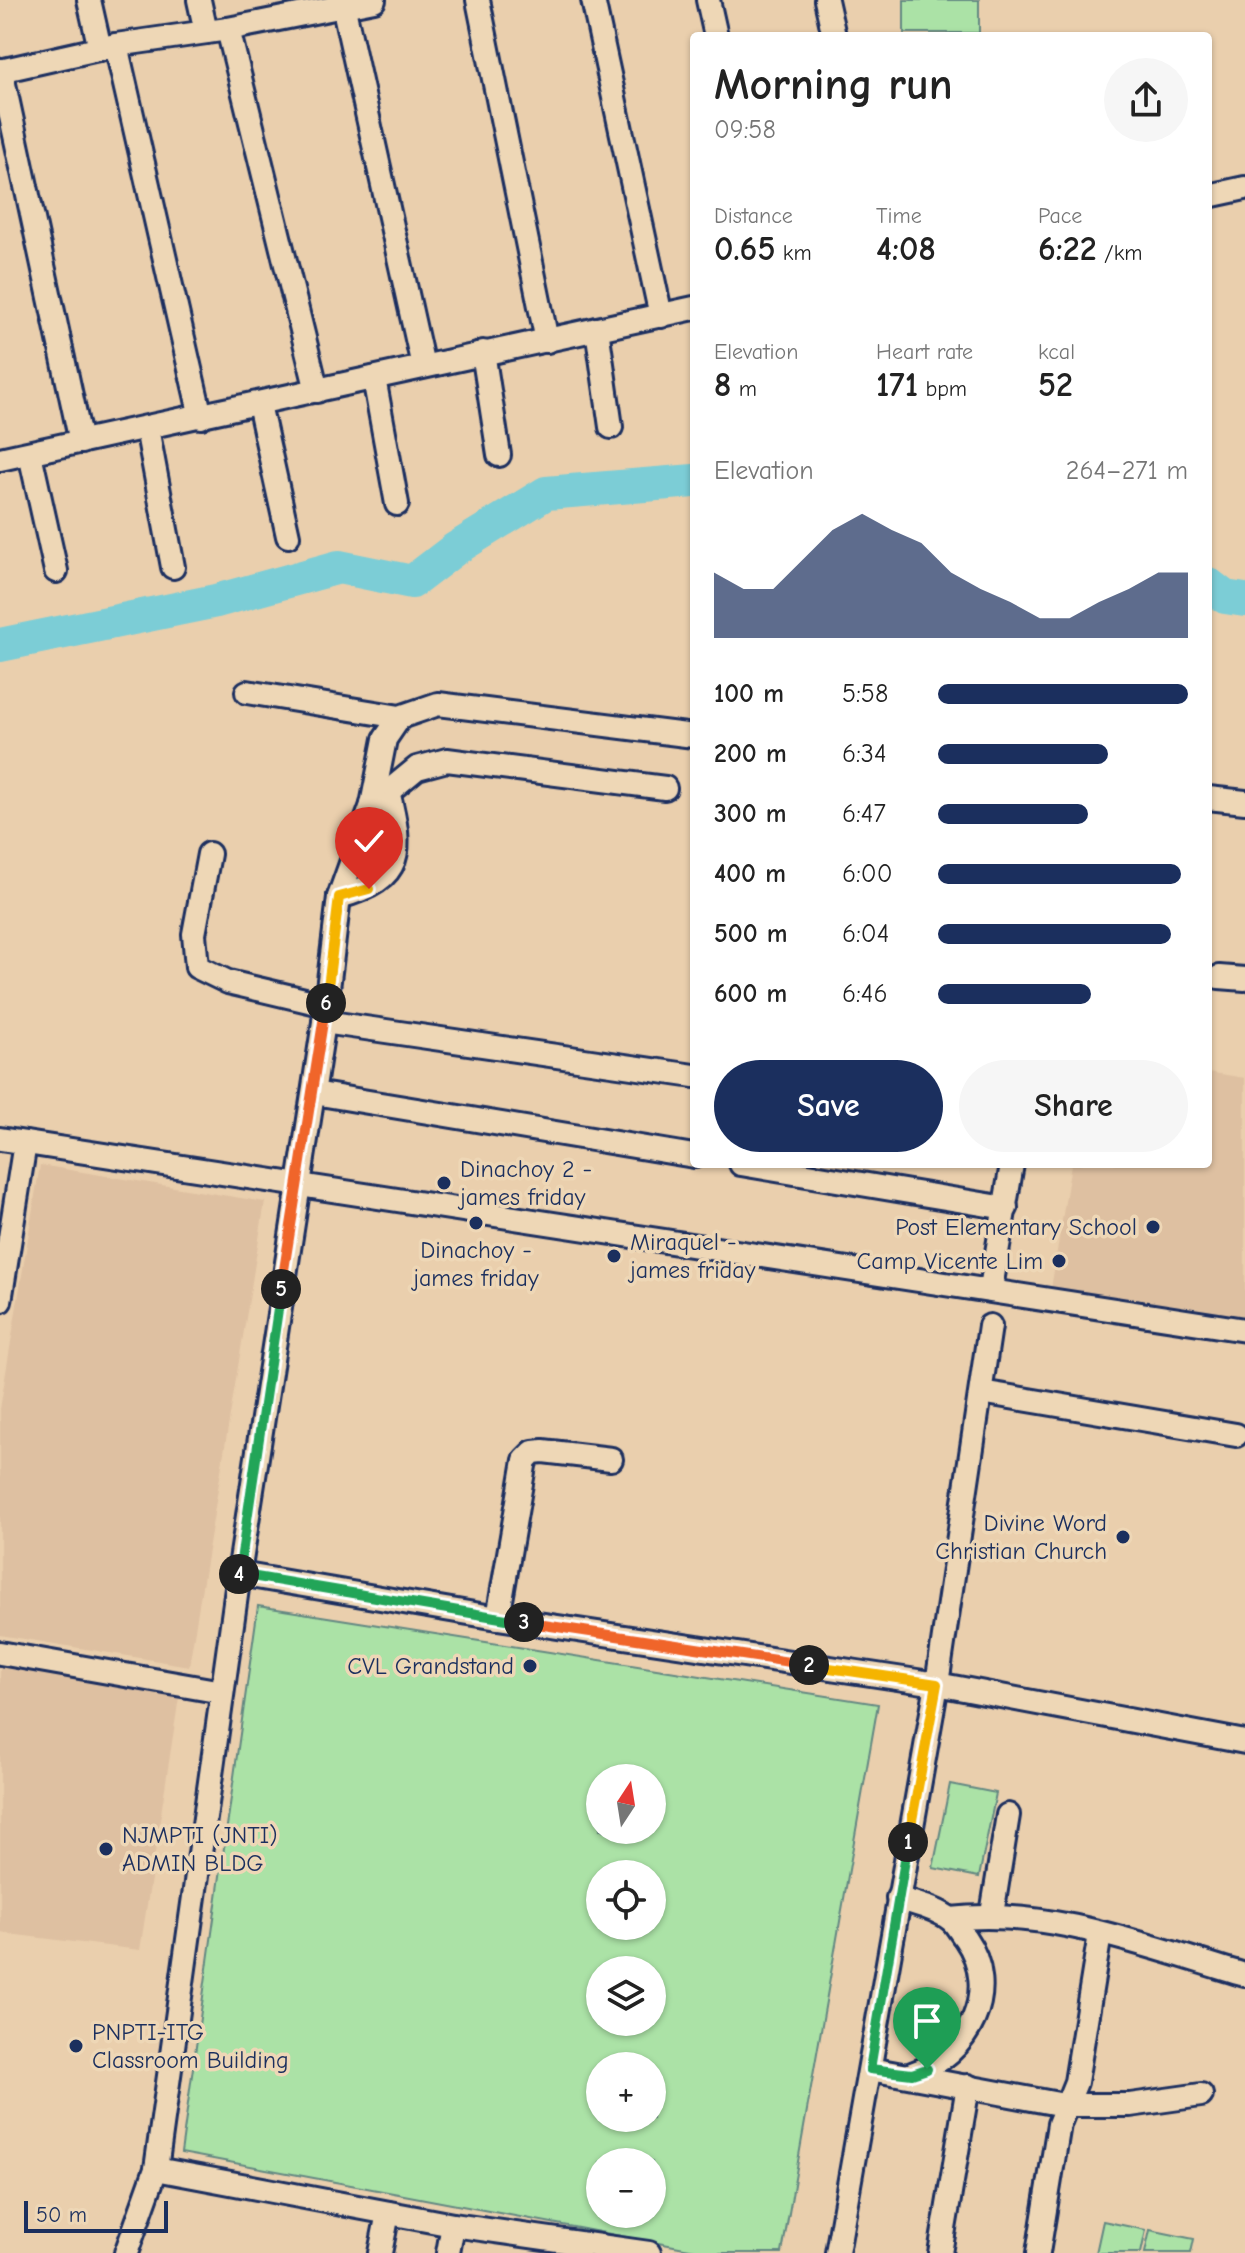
<!DOCTYPE html>
<meta charset="utf-8">
<style>
:root{--surface:#fff;--page:#f6f6f6;--text:#222;--muted:#767676;--accent:#1b2f5e}
body{margin:0;font-family:"Comic Neue",sans-serif;background:var(--page);color:var(--text);height:100vh;display:flex;flex-direction:column;font-size:30px;white-space:nowrap}
*{box-sizing:border-box;margin:0}
p{font-size:26px;color:var(--muted)}
.icon{flex:none;width:44px;height:44px;fill:none;stroke:currentColor;stroke-width:2;stroke-linecap:round;stroke-linejoin:round}
.map{position:relative;flex:1;overflow:hidden}
.side{position:absolute;left:690px;top:32px;width:522px;height:1136px;display:flex;flex-direction:column;background:var(--surface);border-radius:8px;box-shadow:0 2px 6px #0004}
.side>*{flex:none}
.needle{width:52px;rotate:12deg}
.controls{position:absolute;left:586px;top:1764px;display:grid;gap:16px}
.controls a{display:grid;place-items:center;width:80px;height:80px;border-radius:50%;background:var(--surface);box-shadow:0 2px 6px #0004;font-size:40px}
.scale{position:absolute;left:24px;bottom:20px;width:144px;box-sizing:border-box;padding-left:8px;border:4px solid #1b2f5e;border-top:0;font-size:22px;line-height:28px;white-space:nowrap;color:#1b2f5e;-webkit-text-stroke:6px #eed7b6;paint-order:stroke}
.pin{position:absolute;display:grid;place-items:center;width:68px;height:68px;color:#fff;margin:-82px -34px;border-radius:50% 50% 50% 0;rotate:-45deg;box-shadow:0 0 8px #0007}
.pin .icon{rotate:45deg}
.km{position:absolute;width:40px;height:40px;margin:-20px;border-radius:50%;background:#222;color:#fff;font-size:22px;line-height:40px;text-align:center}
.round{display:grid;place-items:center;flex:none;width:84px;height:84px;border-radius:42px;background:var(--page)}
.head{display:flex;align-items:center;justify-content:space-between;height:136px;padding:0 24px}
h1{font-size:44px;font-weight:700;line-height:60px}
.stats{display:grid;grid-template-columns:repeat(3,1fr);gap:12px;height:136px;padding:8px 24px}
.stats div{display:grid;align-content:center}
.stats b{font-size:34px;font-weight:700}
.stats small{font-size:22px;font-weight:400}
.stats p{font-size:22px}
.chart{height:224px;padding:16px 24px}
.chart p{display:flex;justify-content:space-between}
.chart svg{width:100%;height:144px;margin-top:8px;fill:var(--accent);opacity:.7}
.action{display:flex;gap:16px;margin-top:auto;padding:16px 24px}
.action a{flex:1;height:92px;border-radius:48px;background:var(--accent);color:#fff;font-size:32px;font-weight:700;line-height:92px;text-align:center}
.action a+a{background:var(--page);color:var(--text)}
ul{padding:0 24px;list-style:none;font-size:26px}
li{display:grid;grid-template-columns:128px 96px 1fr;align-items:center;height:60px}
li i{height:20px;border-radius:10px;background:var(--accent)}
.map>svg:first-child{display:block}
.built{fill:#dec0a1}
.green{fill:#abe2a6;stroke:#638882;stroke-width:2;fill-rule:evenodd}
.lines{fill:none;stroke-linecap:round;stroke-linejoin:round}
.river{stroke:#7ccdd6;stroke-width:34}
.minor-casing{stroke:#1b2f5e;stroke-width:28}
.minor{stroke:#eed7b6;stroke-width:22}
.split-1-casing{stroke:#fff;stroke-width:16}
.split-2-casing{stroke:#fff;stroke-width:16}
.split-3-casing{stroke:#fff;stroke-width:16}
.split-4-casing{stroke:#fff;stroke-width:16}
.split-5-casing{stroke:#fff;stroke-width:16}
.split-6-casing{stroke:#fff;stroke-width:16}
.split-7-casing{stroke:#fff;stroke-width:16}
.split-1{stroke:#22a559;stroke-width:10}
.split-2{stroke:#f5b400;stroke-width:10}
.split-3{stroke:#f0652b;stroke-width:10}
.split-4{stroke:#22a559;stroke-width:10}
.split-5{stroke:#22a559;stroke-width:10}
.split-6{stroke:#f0652b;stroke-width:10}
.split-7{stroke:#f5b400;stroke-width:10}
.poi-dot{fill:#1b2f5e;stroke:#eed7b6;stroke-width:3}
.labels{text-anchor:middle;dominant-baseline:central;stroke-width:7;stroke-linejoin:round;paint-order:stroke}
.poi-label{font-size:24px;fill:#1b2f5e;stroke:#eed7b6;text-anchor:start}
</style>
<div class="map">
<svg width="1245" height="2253" viewBox="0 0 1245 2253">
<rect width="100%" height="100%" fill="#eacfad"/>
<filter id="ink" filterUnits="userSpaceOnUse"><feTurbulence type="fractalNoise" baseFrequency=".0125" numOctaves="2"/><feDisplacementMap in="SourceGraphic" scale="16" xChannelSelector="R" yChannelSelector="G"/><feConvolveMatrix kernelMatrix="1 2 1 2 8 2 1 2 1" color-interpolation-filters="sRGB"/></filter>
<g filter="url(#ink)">
<g class="built">
<polygon points="1208,1072 1245,1078 1245,1318 1051,1289 1071,1164 1208,1164"/>
<polygon points="40,1165 265,1202 189,1666 0,1635 0,1409"/>
<polygon points="0,1666 179,1697 140,1950 0,1933"/>
</g>
<g class="green">
<rect x="904" y="0" width="75" height="33"/>
<path d="M258,1606L878,1704L782,2253H711L181,2153ZM600,1778H652V1830H600ZM600,1874H652V1926H600ZM600,1970H652V2022H600ZM600,2066H652V2118H600ZM600,2162H652V2214H600Z"/>
<polygon points="950,1784 996,1793 979,1877 933,1868"/>
<polygon points="1103,2221 1146,2230 1141,2253 1096,2253"/>
<polygon points="1150,2230 1194,2239 1191,2253 1145,2253"/>
</g>
<g class="lines">
<g class="river">
<polyline points="1208,584 1225,597 1245,600"/>
<polyline points="0,645 216,601 339,567 412,582 455,549 546,493 694,481"/>
</g>
<g class="minor-casing">
<g id="minor">
<polyline points="89,0 100,49"/>
<polyline points="199,0 206,32"/>
<polyline points="342,0 423,366"/>
<polyline points="478,0 547,341"/>
<polyline points="593,0 661,316"/>
<polyline points="708,0 716,36"/>
<polyline points="826,0 834,36"/>
<polyline points="228,29 317,391"/>
<polyline points="116,45 201,417"/>
<polyline points="1,70 81,442"/>
<polyline points="0,71 116,45 228,29 374,0"/>
<polyline points="1208,196 1245,188"/>
<polyline points="597,329 611,427"/>
<polyline points="483,352 499,455"/>
<polyline points="374,378 397,504"/>
<polyline points="259,404 288,536"/>
<polyline points="147,428 173,567"/>
<polyline points="30,454 56,571"/>
<polyline points="0,459 694,308"/>
<polyline points="247,692 400,717 438,704 694,736"/>
<polyline points="1208,798 1245,802"/>
<polyline points="372,805 417,768 447,760 665,788"/>
<polyline points="209,854 194,934 197,967 228,982 326,1005"/>
<path d="M339,897C405,879 403,852 388,791"/>
<polyline points="1219,977 1245,979"/>
<polyline points="324,1022 694,1076"/>
<polyline points="314,1093 694,1156"/>
<polyline points="0,1139 1245,1330"/>
<polyline points="741,1164 1006,1208"/>
<polyline points="991,1288 1012,1164"/>
<polyline points="0,1301 25,1143"/>
<polyline points="981,1392 1236,1435"/>
<polyline points="239,1574 498,1618 937,1684 1245,1742"/>
<polyline points="498,1618 525,1460 533,1452 543,1451 611,1459"/>
<polyline points="0,1653 222,1692"/>
<path d="M898,1898C915,1904 936,1908 950,1919C956,1923 960,1932 965,1938C1002,1991 969,2055 912,2074"/>
<polyline points="992,1914 1008,1815"/>
<path d="M951,1919C1049,1907 1152,1948 1245,1975"/>
<polyline points="870,2069 1064,2105 1130,2105 1201,2095"/>
<polyline points="156,2169 453,2225 649,2253"/>
<polyline points="126,2253 156,2169 239,1574 324,1022 339,897 372,805 385,739 400,717"/>
<polyline points="380,2253 388,2213"/>
<polyline points="448,2253 453,2225"/>
<polyline points="837,2253 937,1684 990,1326"/>
<polyline points="940,2253 968,2086"/>
<polyline points="1038,2253 1059,2124 1076,2082 1100,1934"/>
</g>
</g>
<use href="#minor" class="minor"/>
</g>
</g>
<g class="lines" filter="url(#ink)">
<g class="split-1-casing">
<polyline id="split-1" points="908,1842 870,2069 912,2074 927,2069"/>
</g>
<g class="split-2-casing">
<polyline id="split-2" points="809,1665 937,1684 908,1842"/>
</g>
<g class="split-3-casing">
<polyline id="split-3" points="524,1622 809,1665"/>
</g>
<g class="split-4-casing">
<polyline id="split-4" points="239,1574 524,1622"/>
</g>
<g class="split-5-casing">
<polyline id="split-5" points="239,1574 281,1289"/>
</g>
<g class="split-6-casing">
<polyline id="split-6" points="281,1289 326,1003"/>
</g>
<g class="split-7-casing">
<polyline id="split-7" points="326,1003 339,897 369,889"/>
</g>
<use href="#split-1" class="split-1"/>
<use href="#split-2" class="split-2"/>
<use href="#split-3" class="split-3"/>
<use href="#split-4" class="split-4"/>
<use href="#split-5" class="split-5"/>
<use href="#split-6" class="split-6"/>
<use href="#split-7" class="split-7"/>
</g>
<g class="poi-dot">
<circle cx="444" cy="1183" r="8"/>
<circle cx="476" cy="1223" r="8"/>
<circle cx="1153" cy="1227" r="8"/>
<circle cx="614" cy="1256" r="8"/>
<circle cx="1059" cy="1261" r="8"/>
<circle cx="1123" cy="1537" r="8"/>
<circle cx="530" cy="1666" r="8"/>
<circle cx="106" cy="1849" r="8"/>
<circle cx="76" cy="2046" r="8"/>
</g>
<g class="labels">
<g class="poi-label">
<text x="460" y="1169">Dinachoy 2 -<tspan x="460" dy="28">james friday</tspan></text>
<text x="1137" y="1227" text-anchor="end">Post Elementary School</text>
<text x="630" y="1242">Miraquel -<tspan x="630" dy="28">james friday</tspan></text>
<text x="476" y="1250" text-anchor="middle">Dinachoy -<tspan x="476" dy="28">james friday</tspan></text>
<text x="1043" y="1261" text-anchor="end">Camp Vicente Lim</text>
<text x="1107" y="1523" text-anchor="end">Divine Word<tspan x="1107" dy="28">Christian Church</tspan></text>
<text x="514" y="1666" text-anchor="end">CVL Grandstand</text>
<text x="122" y="1835">NJMPTI (JNTI)<tspan x="122" dy="28">ADMIN BLDG</tspan></text>
<text x="92" y="2032">PNPTI-ITG<tspan x="92" dy="28">Classroom Building</tspan></text>
</g>
</g>
</svg>
<div class="controls">
<a><svg class="needle" viewBox="-14 -14 28 28"><path d="M0-13l5 13h-10z" fill="#e53935"/><path d="M0 13l5-13h-10z" fill="#767676"/></svg></a>
<a><svg class="icon" aria-label="locate" viewBox="0 0 24 24"><circle cx="12" cy="12" r="6"/><path d="M12 2v4M12 18v4M2 12h4M18 12h4"/></svg></a>
<a><svg class="icon" aria-label="layers" viewBox="0 0 24 24"><path d="M12 4l9 5-9 5-9-5zM3 14l9 5 9-5"/></svg></a>
<a>+</a>
<a>−</a>
</div>
<div class="scale">50 m</div>
<div class="pin" style="left:927px;top:2069px;background:#1e9e55"><svg class="icon" aria-label="arrive" viewBox="0 0 24 24"><path d="M6 21V4h12l-3 4 3 4H6"/></svg></div>
<div class="pin" style="left:369px;top:889px;background:#d93025"><svg class="icon" aria-label="check" viewBox="0 0 24 24"><path d="M5 12l5 5 9-10"/></svg></div>
<b class="km" style="left:908px;top:1842px">1</b>
<b class="km" style="left:809px;top:1665px">2</b>
<b class="km" style="left:524px;top:1622px">3</b>
<b class="km" style="left:239px;top:1574px">4</b>
<b class="km" style="left:281px;top:1289px">5</b>
<b class="km" style="left:326px;top:1003px">6</b>
<section class="side">
<div class="head"><div><h1>Morning run</h1><p>09:58</p></div><a class="round"><svg class="icon" aria-label="share" viewBox="0 0 24 24"><path d="M12 15V3M7 8l5-5 5 5M5 13v7h14v-7"/></svg></a></div>
<div class="stats">
<div><p>Distance</p><b>0.65<small> km</small></b></div>
<div><p>Time</p><b>4:08</b></div>
<div><p>Pace</p><b>6:22<small> /km</small></b></div>
</div>
<div class="stats">
<div><p>Elevation</p><b>8<small> m</small></b></div>
<div><p>Heart rate</p><b>171<small> bpm</small></b></div>
<div><p>kcal</p><b>52</b></div>
</div>
<div class="chart"><p><span>Elevation</span>264–271 m</p>
<svg viewBox="0 0 160 44" preserveAspectRatio="none"><path d="M0 44V24L10 29L20 29L30 20L40 11L50 6L60 11L70 15L80 24L90 29L100 33L110 38L120 38L130 33L140 29L150 24L160 24V44z"/></svg>
</div>
<ul>
<li><b>100 m</b>5:58<i style="width:100%"></i></li>
<li><b>200 m</b>6:34<i style="width:68%"></i></li>
<li><b>300 m</b>6:47<i style="width:60%"></i></li>
<li><b>400 m</b>6:00<i style="width:97%"></i></li>
<li><b>500 m</b>6:04<i style="width:93%"></i></li>
<li><b>600 m</b>6:46<i style="width:61%"></i></li>
</ul>
<div class="action"><a>Save</a><a>Share</a></div>
</section>
</div>
